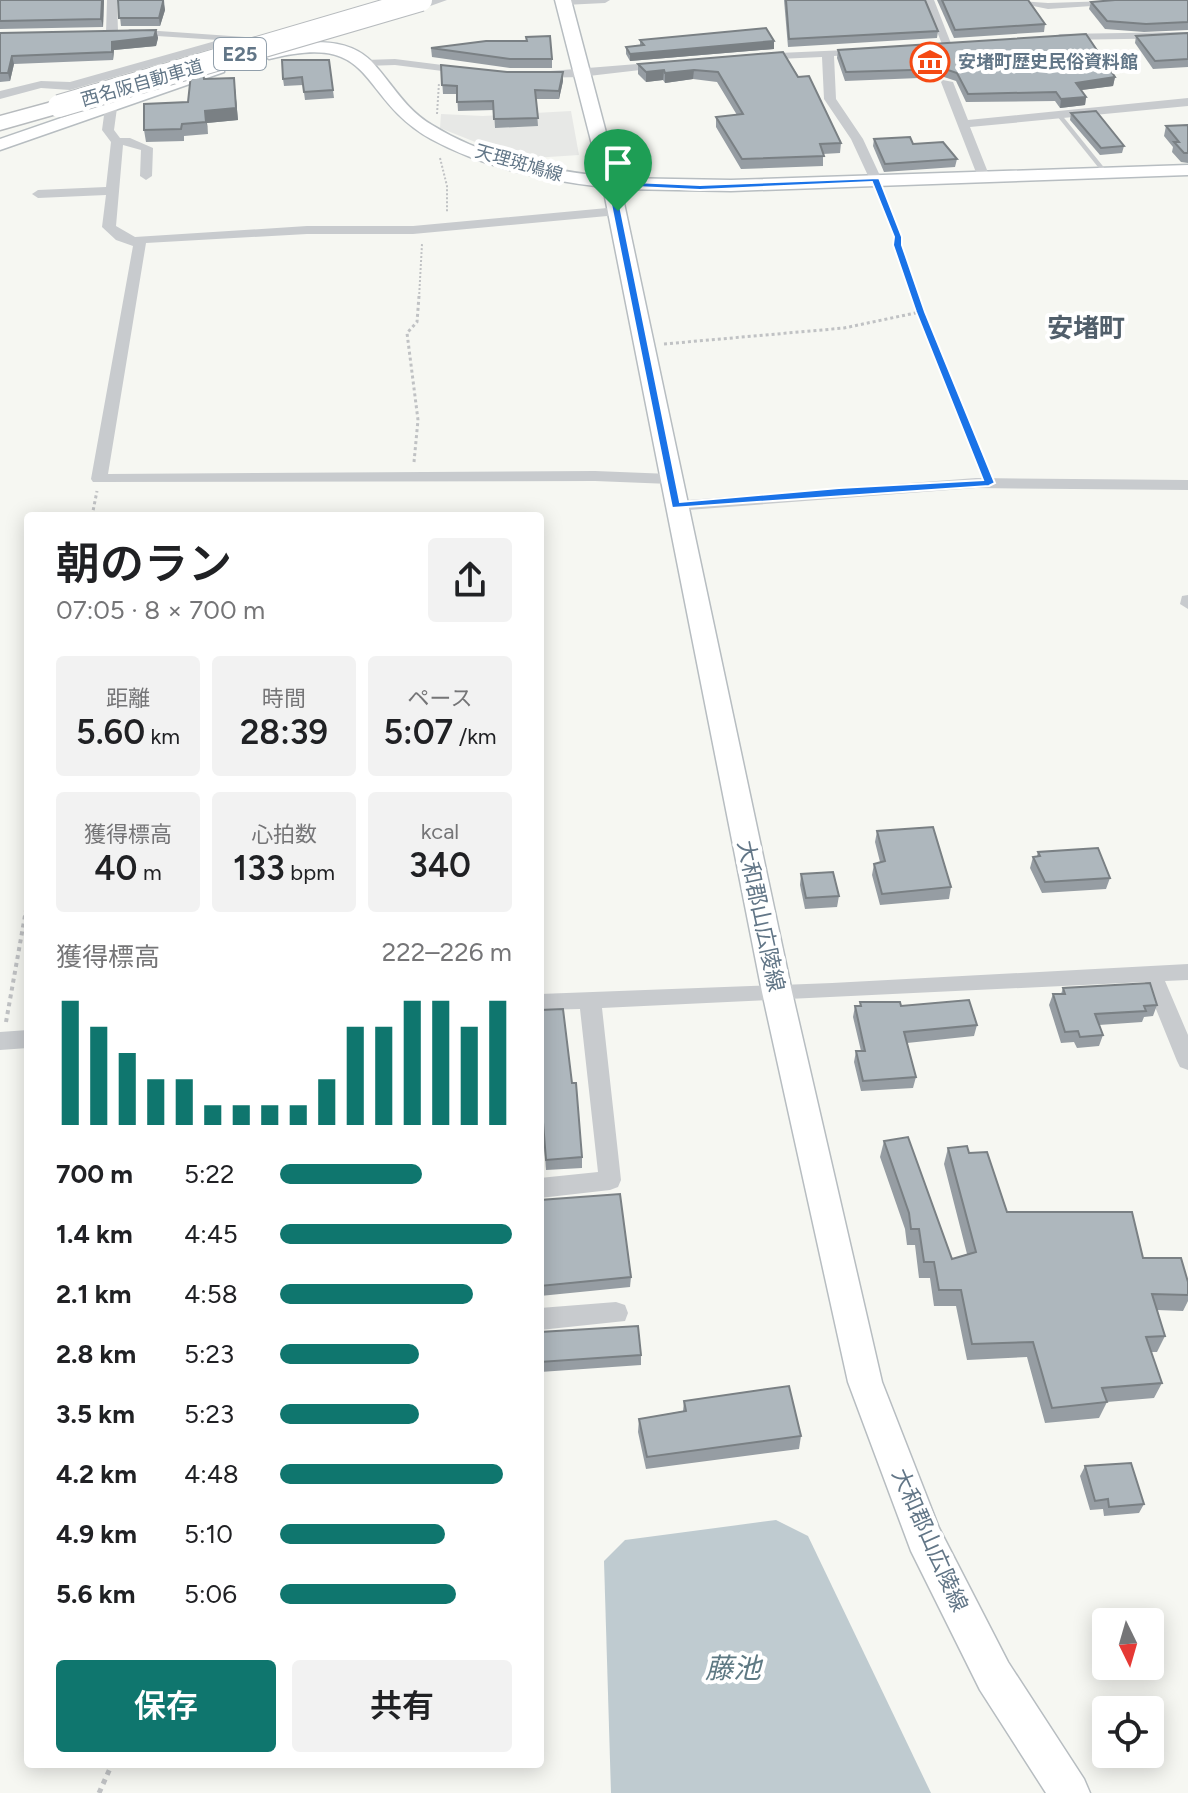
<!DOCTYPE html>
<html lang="ja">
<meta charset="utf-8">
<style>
:root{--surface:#fff;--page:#f2f2f2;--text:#202124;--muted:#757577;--accent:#0f766e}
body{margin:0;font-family:Figtree,"Noto Sans JP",sans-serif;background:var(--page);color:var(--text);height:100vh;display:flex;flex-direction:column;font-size:30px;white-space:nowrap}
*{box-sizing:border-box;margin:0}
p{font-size:26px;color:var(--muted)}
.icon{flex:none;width:44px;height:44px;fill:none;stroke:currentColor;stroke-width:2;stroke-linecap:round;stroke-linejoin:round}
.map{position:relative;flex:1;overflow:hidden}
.details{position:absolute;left:24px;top:512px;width:520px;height:1256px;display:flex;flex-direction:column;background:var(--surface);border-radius:8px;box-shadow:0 4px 20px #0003}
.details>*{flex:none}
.needle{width:52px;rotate:175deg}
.buttons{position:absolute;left:1092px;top:1608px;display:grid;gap:16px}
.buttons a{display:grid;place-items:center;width:72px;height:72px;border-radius:8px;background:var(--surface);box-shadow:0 4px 20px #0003;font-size:40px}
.pin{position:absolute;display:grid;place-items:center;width:68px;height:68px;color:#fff;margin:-82px -34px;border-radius:50% 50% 50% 0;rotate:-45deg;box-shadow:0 0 8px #0007}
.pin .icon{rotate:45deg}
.round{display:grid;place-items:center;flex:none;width:84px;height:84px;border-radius:8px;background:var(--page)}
.overview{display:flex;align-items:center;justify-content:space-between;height:136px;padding:0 32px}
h1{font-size:44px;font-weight:600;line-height:60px}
.stats{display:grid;grid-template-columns:repeat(3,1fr);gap:12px;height:136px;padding:8px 32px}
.stats div{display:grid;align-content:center;border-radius:8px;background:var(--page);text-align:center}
.stats b{font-size:34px;font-weight:600}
.stats small{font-size:22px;font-weight:400}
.stats p{font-size:22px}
.chart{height:224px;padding:16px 32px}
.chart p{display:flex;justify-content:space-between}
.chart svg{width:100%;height:144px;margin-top:8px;stroke:var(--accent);stroke-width:6}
.cta{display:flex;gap:16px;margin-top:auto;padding:16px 32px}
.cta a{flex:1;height:92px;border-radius:8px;background:var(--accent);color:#fff;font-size:32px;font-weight:600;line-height:92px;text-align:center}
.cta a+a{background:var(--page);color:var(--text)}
ul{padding:0 32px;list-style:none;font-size:26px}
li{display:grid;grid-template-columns:128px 96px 1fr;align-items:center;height:60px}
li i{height:20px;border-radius:10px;background:var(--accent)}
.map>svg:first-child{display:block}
.built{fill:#e7e8e6}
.water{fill:#bfcbd0}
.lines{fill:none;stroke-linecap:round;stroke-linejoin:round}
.secondary-casing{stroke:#b7bdc1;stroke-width:3}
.highway-casing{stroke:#b7bbbe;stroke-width:3}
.path-far3{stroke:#c0c2c4;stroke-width:2;stroke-dasharray:2 2;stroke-linecap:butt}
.path-far2{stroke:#c0c2c4;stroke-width:3;stroke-dasharray:3 3;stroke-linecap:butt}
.path-far1{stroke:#c0c2c4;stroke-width:4;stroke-dasharray:4 4;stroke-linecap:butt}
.path{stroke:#c0c2c4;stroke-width:5;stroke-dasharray:5 5;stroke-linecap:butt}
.lane{fill:#c8cbce;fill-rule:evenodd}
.street{fill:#c8cbce;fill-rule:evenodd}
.secondary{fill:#fff;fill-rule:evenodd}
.highway{fill:#fff;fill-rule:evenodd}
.highway-bridge-casing{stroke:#b7bbbe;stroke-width:24;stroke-linecap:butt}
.highway-bridge{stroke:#fff;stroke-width:22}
.wall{fill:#969da3}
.shaded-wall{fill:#7a8084}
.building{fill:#aeb7bd;stroke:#7a8084;stroke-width:2}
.route{fill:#1a73e8;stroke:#fff;stroke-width:2;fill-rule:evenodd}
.labels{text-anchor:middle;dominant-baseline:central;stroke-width:8;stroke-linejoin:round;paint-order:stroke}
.far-poi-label{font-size:18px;font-weight:bold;fill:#627687;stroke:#fff;text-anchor:start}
.far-street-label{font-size:18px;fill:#627687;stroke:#fff}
.shield{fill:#fff;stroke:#919fab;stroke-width:2}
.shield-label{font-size:20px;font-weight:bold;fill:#627687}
.street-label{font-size:22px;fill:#627687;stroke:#fff}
.far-district-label{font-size:26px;font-weight:bold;fill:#515f6b;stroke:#fff}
.near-water-label{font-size:28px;font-style:italic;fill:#5e7983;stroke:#fff}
</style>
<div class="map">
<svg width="1188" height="1793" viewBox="0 0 1188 1793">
<rect width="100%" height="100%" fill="#f6f7f2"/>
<polygon class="built" points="571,111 579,155 518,159 440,128 441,114 483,116"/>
<polygon class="water" points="776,1520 808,1536 931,1793 611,1793 604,1561 625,1540"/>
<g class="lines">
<g class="secondary-casing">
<g id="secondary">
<path d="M555,0H571L618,178L731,180L1188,165V175L731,191L621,189L792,992L882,1382L939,1528L1008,1662L1084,1779L1090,1793H1046L980,1690L911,1551L848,1382L762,992L603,187C544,180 484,168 431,139C355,96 379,31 269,59L261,54L263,51C299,42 345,33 373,63C393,85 405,109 432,125C482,156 541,169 600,176Z"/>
<polygon points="218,64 224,66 224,72 0,150 0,139"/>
</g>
</g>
<g class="highway-casing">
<polygon id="highway" points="59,100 67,101 70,106 67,111 0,130 0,116"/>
</g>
<g class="path-far3">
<polyline points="437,114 439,83"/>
<polyline points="440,158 447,186 447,212"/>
<polyline points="882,197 916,298"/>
<polyline points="419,298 422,244"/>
</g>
<g class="path-far2">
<polyline points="916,296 985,469"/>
<polyline points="664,344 844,328 920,312"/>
<polyline points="414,462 418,420 407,333 417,322 419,296"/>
<polyline points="92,516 97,491"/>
</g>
<polyline class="path-far1" points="6,1022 28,899"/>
<polyline class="path" points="99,1793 112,1764"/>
<polygon class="lane" points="1057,114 1061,114 1106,170 1106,172 1102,172 1057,116"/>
<g class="street">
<polygon points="107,0 117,0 118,32 112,35 106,32"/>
<polygon points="431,0 447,0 408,14 403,11"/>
<polygon points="560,0 610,0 605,3 564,5 560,4"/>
<polygon points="924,0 934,0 952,46 942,44"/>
<polygon points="1003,0 1048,3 1140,0 1135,3 1048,9"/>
<polygon points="130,29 273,39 279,42 273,45 229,41 228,44 70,90 41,88 0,99 0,91 41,81 70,82 219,40 126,34 124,32"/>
<polygon points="1188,32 1188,38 1060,40 1054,37 1060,34"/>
<polygon points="869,49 869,53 865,54 834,56 836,99 863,139 882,180 876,184 870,180 851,139 824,99 822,57 757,60 751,57 757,54"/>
<polygon points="395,59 466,68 472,71 466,74 395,65 365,66 359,63 365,60"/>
<polygon points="662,62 666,63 666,67 580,77 538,78 532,75 538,72"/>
<polygon points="943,80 953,82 968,120 1188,98 1188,106 970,127 989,175 983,179 977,175 941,82"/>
<polygon points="111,104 117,108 114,130 120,138 130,138 153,148 152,176 146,180 140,176 141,150 123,145 116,226 135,237 307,226 413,226 618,207 624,211 618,215 413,234 307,234 146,243 108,474 595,471 670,474 678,479 670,484 595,481 93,482 91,479 133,246 116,240 102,227 106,195 38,198 32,194 38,190 106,187 111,142 102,130 105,108"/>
<polygon points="976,478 1188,480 1188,490 976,488 675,511 667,506 675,501"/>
<polygon points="1188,595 1188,609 1180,604 1182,596"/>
<polygon points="1188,964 1188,980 1165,981 1188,1035 1188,1070 1180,1067 1177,1061 1145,982 602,1008 621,1180 618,1187 610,1190 540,1198 540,1178 598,1172 580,1009 540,1010 540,994 832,983"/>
<polygon points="28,1030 28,1048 0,1050 0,1032"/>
<polygon points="616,1302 625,1305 628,1313 625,1321 540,1330 540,1308"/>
</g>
<use href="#secondary" class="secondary"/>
<use href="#highway" class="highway"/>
<g class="highway-bridge-casing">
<polyline id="highway-bridge" points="59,106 421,0"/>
</g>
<use href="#highway-bridge" class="highway-bridge"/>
</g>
<g class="wall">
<polygon points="0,0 104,0 103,27 0,29"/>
<polygon points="118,0 164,0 165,10 160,26 121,26"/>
<polygon points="784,0 925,0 938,31 937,38 788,47"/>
<polygon points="937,0 1028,0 1045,24 1044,32 954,38"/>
<polygon points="1188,0 1188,30 1144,32 1105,29 1089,9 1091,2"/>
<polygon points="156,30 158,38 156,46 114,50 113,60 14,64 10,81 0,82 0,33"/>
<polygon points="1188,33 1188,67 1153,69 1135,43 1136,36"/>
<polygon points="640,40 774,49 630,61 626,54 626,47 640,45"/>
<polygon points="431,48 552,59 552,68 510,68 432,57"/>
<polygon points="838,50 1115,77 1113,86 1081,90 1086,97 1085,105 1060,108 1055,101 966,102 956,81 944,77 845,81 837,58"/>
<polygon points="783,52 841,143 840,153 823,154 823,166 741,169 716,127 716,117 737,115 717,82 693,79 665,83 663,80 646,82 638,74 638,64"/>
<polygon points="329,60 334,98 305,100 303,85 284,86 283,79"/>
<polygon points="441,65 507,72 563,72 563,81 559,99 536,99 538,126 495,128 494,110 458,111 457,94 443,94"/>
<polygon points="234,78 238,120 207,123 208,134 184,136 184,141 146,142 144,130 188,102 205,79"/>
<polygon points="1071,113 1124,146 1122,153 1100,155 1070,120"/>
<polygon points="1188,125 1188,163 1181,162 1172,152 1173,147 1164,136 1166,126"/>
<polygon points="874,139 913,144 957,159 955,167 884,172 873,146"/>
<polygon points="877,831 951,887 949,899 880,905 872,875 874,864 880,862 875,842"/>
<polygon points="1038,852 1110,878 1106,889 1042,893 1030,868 1033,857 1037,856"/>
<polygon points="801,874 839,896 837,907 805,909 800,885"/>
<polygon points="1063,988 1157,1005 1153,1016 1144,1017 1142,1022 1099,1025 1103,1035 1099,1046 1077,1048 1074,1042 1061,1043 1049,1005 1053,994 1061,994"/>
<polygon points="860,1002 901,1006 977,1025 974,1036 907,1043 916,1077 913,1088 861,1091 854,1062 856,1051 861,1051 853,1017 855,1006 860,1006"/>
<polygon points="540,1089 582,1157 582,1168 546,1170"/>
<polygon points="884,1141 952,1259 967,1254 944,1164 948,1148 969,1153 1007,1212 1143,1258 1188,1282 1188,1301 1183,1311 1157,1310 1165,1336 1157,1352 1151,1352 1162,1383 1154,1398 1107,1402 1099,1418 1045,1423 1027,1357 967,1360 956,1306 934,1306 930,1278 919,1278 915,1245 907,1245 905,1229 880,1157"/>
<polygon points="540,1200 631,1277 630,1287 540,1296"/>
<polygon points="540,1332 641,1355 641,1365 540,1372"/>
<polygon points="684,1401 801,1436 799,1449 646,1469 638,1432 639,1419 683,1411"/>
<polygon points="1085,1466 1144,1504 1139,1513 1104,1516 1103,1509 1090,1510 1080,1476"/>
</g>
<g class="shaded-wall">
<polygon points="102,0 104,0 103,27 101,19"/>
<polygon points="163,0 165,10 160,26 159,18"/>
<polygon points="156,30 158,38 156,46 114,50 113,60 112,42"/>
<polygon points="774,41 774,49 630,61 630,54"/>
<polygon points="12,56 14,64 10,81 8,73"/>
<polygon points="664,70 663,80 646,82 646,72"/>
<polygon points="694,70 693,79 665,83 665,73"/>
<polygon points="563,72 563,81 559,99 559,91"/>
<polygon points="1115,77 1113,86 1074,91 1076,83"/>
<polygon points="234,78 238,120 207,123 208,134 205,111"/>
<polygon points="1086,97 1085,105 1060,108 1061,99"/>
</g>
<g class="building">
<polygon points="0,0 102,0 101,19 0,21"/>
<polygon points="118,0 163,0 163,2 159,18 119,18"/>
<polygon points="786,0 925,0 938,31 789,39"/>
<polygon points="942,0 1028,0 1045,24 955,30"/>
<polygon points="1115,0 1188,0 1188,22 1146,24 1107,21 1091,2"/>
<polygon points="766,28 774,41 630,54 626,47 644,45 640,40"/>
<polygon points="156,30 154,37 112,42 112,52 12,56 8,73 0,73 0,33"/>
<polygon points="1188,33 1188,59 1155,61 1136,36"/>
<polygon points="1086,34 1115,77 1076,83 1086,97 1061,99 1056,92 968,94 957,73 945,69 846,72 838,50"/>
<polygon points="550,36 552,59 510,59 431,48 486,41 527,41 526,37"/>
<polygon points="783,52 798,77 809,76 841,143 820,144 824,156 742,159 716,117 743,114 718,72 694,70 665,73 664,70 646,72 638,64"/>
<polygon points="282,60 329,60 333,90 304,92 302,77 283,79"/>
<polygon points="441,65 507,72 563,72 559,91 535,90 538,118 494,119 493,101 457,102 457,86 442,85"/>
<polygon points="203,70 204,79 234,78 236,108 205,111 206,122 182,124 181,129 144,130 144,104 188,102 191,74"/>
<polygon points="1096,111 1124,146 1101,148 1071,113"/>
<polygon points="1188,125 1188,153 1184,153 1174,142 1179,142 1166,126"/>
<polygon points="910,137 913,144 943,142 957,159 885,164 874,139"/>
<polygon points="933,827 951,887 882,894 874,864 885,861 877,831"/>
<polygon points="1098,848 1110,878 1045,882 1033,857 1040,856 1038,852"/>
<polygon points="833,872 839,896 806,898 801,874"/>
<polygon points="1150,983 1157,1005 1144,1006 1146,1011 1095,1014 1103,1035 1080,1037 1078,1031 1065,1032 1053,994 1065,994 1063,988"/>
<polygon points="969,1000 977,1025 904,1032 916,1077 863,1081 856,1051 865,1051 855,1006 861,1006 860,1002 900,1002 901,1006"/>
<polygon points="563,1009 572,1083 576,1083 582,1157 546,1160 540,1084 540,1010"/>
<polygon points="908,1137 952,1259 976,1252 948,1148 967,1146 969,1153 987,1152 1007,1212 1132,1212 1143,1258 1181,1258 1188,1282 1188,1295 1152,1294 1165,1336 1146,1337 1162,1383 1102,1388 1107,1402 1052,1408 1033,1342 972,1344 961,1290 939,1290 934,1262 924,1262 919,1229 911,1229 909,1213 884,1141"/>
<polygon points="620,1194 631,1277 540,1286 540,1200"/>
<polygon points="638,1326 641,1355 540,1362 540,1332"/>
<polygon points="789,1386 801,1436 647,1457 639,1419 686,1411 684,1401"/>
<polygon points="1131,1463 1144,1504 1109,1507 1108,1499 1095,1501 1085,1466"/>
</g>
<path class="route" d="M879,178L902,237V245L925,312L995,483L989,486L672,508L607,184L611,181L700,185ZM872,182L894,237L893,245L916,312L983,480L839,488L680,502L616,186L700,190Z"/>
<defs>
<g id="museum-ring" transform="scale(2)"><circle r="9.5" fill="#fff" stroke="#f54a14" stroke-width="1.5"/><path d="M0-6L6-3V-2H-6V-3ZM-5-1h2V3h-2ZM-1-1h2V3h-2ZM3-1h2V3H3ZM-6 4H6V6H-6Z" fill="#f54a14"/></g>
</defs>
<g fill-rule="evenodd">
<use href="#museum-ring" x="930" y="62"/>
</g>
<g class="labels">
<g class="far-poi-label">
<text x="958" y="62">安堵町歴史民俗資料館</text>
</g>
<g class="far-street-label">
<text transform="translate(142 83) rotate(-16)">西名阪自動車道</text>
<text transform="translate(519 163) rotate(16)">天理斑鳩線</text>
</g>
<rect class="shield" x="214" y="38" width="52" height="32" rx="6"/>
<g class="shield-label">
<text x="240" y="54">E25</text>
</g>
<g class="street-label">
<text transform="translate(761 916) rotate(78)">大和郡山広陵線</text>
<text transform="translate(930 1540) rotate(66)">大和郡山広陵線</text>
</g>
<g class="far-district-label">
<text x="1086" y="328">安堵町</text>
</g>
<g class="near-water-label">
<text x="733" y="1668">藤池</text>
</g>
</g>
</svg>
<div class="buttons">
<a><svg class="needle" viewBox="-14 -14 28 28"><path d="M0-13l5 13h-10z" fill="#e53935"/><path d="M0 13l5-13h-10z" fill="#757577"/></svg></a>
<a><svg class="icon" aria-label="locate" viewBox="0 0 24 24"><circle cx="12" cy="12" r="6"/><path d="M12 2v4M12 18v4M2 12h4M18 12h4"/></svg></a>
</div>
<div class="pin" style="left:618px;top:211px;background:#1e9e55"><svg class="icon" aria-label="arrive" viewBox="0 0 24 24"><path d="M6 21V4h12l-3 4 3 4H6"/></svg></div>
<section class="details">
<div class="overview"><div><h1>朝のラン</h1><p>07:05 · 8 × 700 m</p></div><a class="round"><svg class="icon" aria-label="share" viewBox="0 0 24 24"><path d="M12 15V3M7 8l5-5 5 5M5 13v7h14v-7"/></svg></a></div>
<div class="stats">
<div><p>距離</p><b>5.60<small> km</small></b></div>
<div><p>時間</p><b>28:39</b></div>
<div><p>ペース</p><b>5:07<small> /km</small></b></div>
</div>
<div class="stats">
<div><p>獲得標高</p><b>40<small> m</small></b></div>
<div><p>心拍数</p><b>133<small> bpm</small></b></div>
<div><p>kcal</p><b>340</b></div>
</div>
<div class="chart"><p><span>獲得標高</span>222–226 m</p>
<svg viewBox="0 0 160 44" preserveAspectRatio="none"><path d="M5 44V6M15 44V14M25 44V22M35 44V30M45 44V30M55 44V38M65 44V38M75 44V38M85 44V38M95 44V30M105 44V14M115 44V14M125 44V6M135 44V6M145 44V14M155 44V6"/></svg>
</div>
<ul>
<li><b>700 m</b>5:22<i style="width:61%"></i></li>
<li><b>1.4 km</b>4:45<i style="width:100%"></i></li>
<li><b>2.1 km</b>4:58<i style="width:83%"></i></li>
<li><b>2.8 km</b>5:23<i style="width:60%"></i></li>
<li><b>3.5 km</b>5:23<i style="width:60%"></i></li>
<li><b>4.2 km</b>4:48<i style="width:96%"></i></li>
<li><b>4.9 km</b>5:10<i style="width:71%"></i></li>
<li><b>5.6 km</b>5:06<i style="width:76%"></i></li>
</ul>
<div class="cta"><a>保存</a><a>共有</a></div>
</section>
</div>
